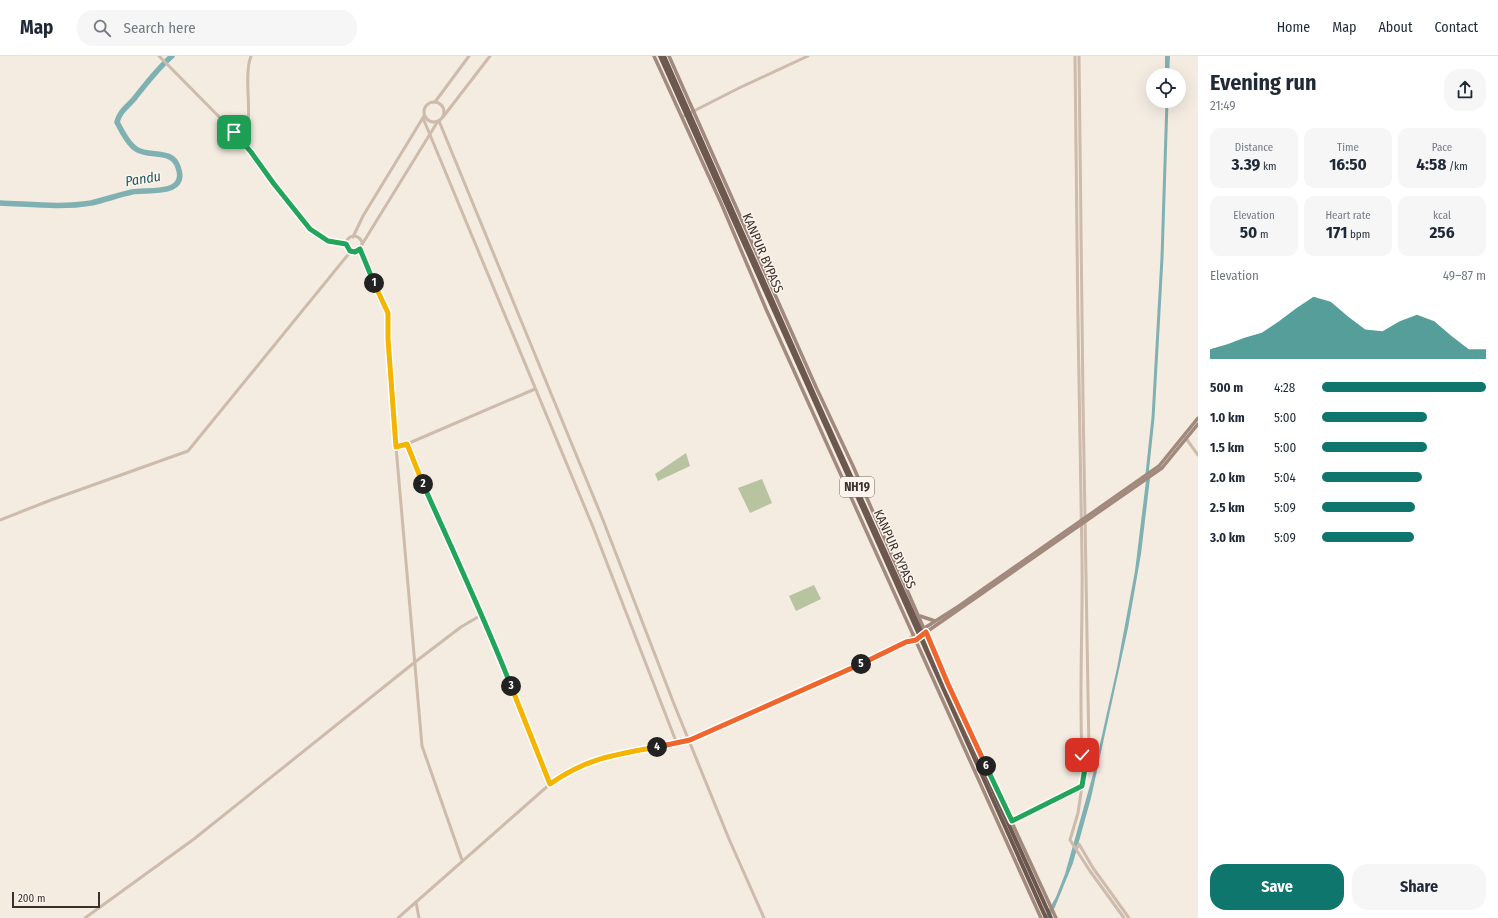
<!DOCTYPE html>
<meta charset="utf-8">
<style>
:root{--surface:#fff;--page:#f6f6f7;--text:#1f2937;--muted:#747a83;--line:#e0e1e3;--accent:#0f766e}
body{margin:0;font-family:"Fira Sans Condensed",sans-serif;background:var(--page);color:var(--text);height:100vh;display:flex;flex-direction:column;font-size:15px;white-space:nowrap}
*{box-sizing:border-box;margin:0}
p{font-size:13px;color:var(--muted)}
.icon{flex:none;width:22px;height:22px;fill:none;stroke:currentColor;stroke-width:2;stroke-linecap:round;stroke-linejoin:round}
.map{position:relative;flex:1;overflow:hidden}
.drawer{display:flex;flex-direction:column;background:var(--surface);width:300px}
.drawer>*{flex:none}
.controls{position:absolute;left:1146px;top:12px;display:grid;gap:8px}
.controls a{display:grid;place-items:center;width:40px;height:40px;border-radius:50%;background:var(--surface);box-shadow:0 4px 16px #0002;font-size:20px}
.scale{position:absolute;left:12px;bottom:10px;width:88px;box-sizing:border-box;padding-left:4px;border:2px solid #3b302b;border-top:0;font-size:11px;line-height:14px;white-space:nowrap;color:#3b302b;-webkit-text-stroke:3px #fbf5ee;paint-order:stroke}
.pin{position:absolute;display:grid;place-items:center;width:34px;height:34px;color:#fff;margin:-17px;border-radius:8px;box-shadow:0 2px 6px #0006}
.km{position:absolute;width:20px;height:20px;margin:-10px;border-radius:50%;background:#222;color:#fff;font-size:11px;line-height:20px;text-align:center}
.round{display:grid;place-items:center;flex:none;width:42px;height:42px;border-radius:16px;background:var(--page)}
.head{display:flex;align-items:center;justify-content:space-between;height:68px;padding:0 12px}
h1{font-size:22px;font-weight:700;line-height:30px}
.metrics{display:grid;grid-template-columns:repeat(3,1fr);gap:6px;height:68px;padding:4px 12px}
.metrics div{display:grid;align-content:center;border-radius:10px;background:var(--page);text-align:center}
.metrics b{font-size:17px;font-weight:700}
.metrics small{font-size:11px;font-weight:400}
.metrics p{font-size:11px}
.chart{height:112px;padding:8px 12px}
.chart p{display:flex;justify-content:space-between}
.chart svg{width:100%;height:72px;margin-top:4px;fill:var(--accent);opacity:.7}
.action{display:flex;gap:8px;margin-top:auto;padding:8px 12px}
.action a{flex:1;height:46px;border-radius:16px;background:var(--accent);color:#fff;font-size:16px;font-weight:700;line-height:46px;text-align:center}
.action a+a{background:var(--page);color:var(--text)}
ul{padding:0 12px;list-style:none;font-size:13px}
li{display:grid;grid-template-columns:64px 48px 1fr;align-items:center;height:30px}
li i{height:10px;border-radius:5px;background:var(--accent)}
header{display:flex;align-items:center;gap:24px;box-sizing:border-box;height:56px;padding:0 20px;background:var(--surface);border-bottom:1px solid var(--line)}
header strong{font-size:19px}
nav{display:flex;gap:22px;margin-inline-start:auto;font-size:14px}
.search{width:280px;height:36px;background:var(--page);display:flex;align-items:center;gap:10px;box-sizing:border-box;padding:0 14px;border-radius:16px;color:var(--muted);font-size:15px}
main{display:flex;flex:1;min-height:0}
.map>svg:first-child{display:block}
.green{fill:#b8c4a0}
.water{fill:#7fb0b2}
.lines{fill:none;stroke-linecap:round;stroke-linejoin:round}
.canal{stroke:#7fb0b2;stroke-width:3}
.river{stroke:#7fb0b2;stroke-width:5.5}
.tertiary{stroke:#cdbbac;stroke-width:3}
.secondary{stroke:#a18a7d;stroke-width:3.5}
.trunk-bridge{stroke:#6c584f;stroke-width:4}
.split-1-casing{stroke:#fff;stroke-width:8}
.split-2-casing{stroke:#fff;stroke-width:8}
.split-3-casing{stroke:#fff;stroke-width:8}
.split-4-casing{stroke:#fff;stroke-width:8}
.split-5-casing{stroke:#fff;stroke-width:8}
.split-6-casing{stroke:#fff;stroke-width:8}
.split-7-casing{stroke:#fff;stroke-width:8}
.split-1{stroke:#22a559;stroke-width:5}
.split-2{stroke:#f5b400;stroke-width:5}
.split-3{stroke:#22a559;stroke-width:5}
.split-4{stroke:#f5b400;stroke-width:5}
.split-5{stroke:#f0652b;stroke-width:5}
.split-6{stroke:#f0652b;stroke-width:5}
.split-7{stroke:#22a559;stroke-width:5}
.labels{text-anchor:middle;dominant-baseline:central;stroke-width:3;stroke-linejoin:round;paint-order:stroke}
.shield{fill:#fbf5ee;stroke:#756b66;stroke-width:1}
.shield-label{font-size:12px;font-weight:bold;fill:#3b302b}
.street-label{font-size:13px;fill:#3b302b;stroke:#fbf5ee}
.water-label{font-size:14px;font-style:italic;fill:#1f5a5e;stroke:#fbf5ee}
</style>
<header>
<strong>Map</strong>
<div class="search"><svg class="icon" aria-label="search" viewBox="0 0 24 24"><circle cx="10" cy="10" r="6"/><path d="M15 15l6 6"/></svg>Search here</div>
<nav><a>Home</a><a>Map</a><a>About</a><a>Contact</a></nav>
</header>
<main>
<div class="map">
<svg width="1198" height="862" viewBox="0 0 1198 862">
<rect width="100%" height="100%" fill="#f4ebe1"/>
<g class="green">
<polygon points="686,397 690,410 658,425 655,418"/>
<polygon points="762,423 772,447 750,457 738,432"/>
<polygon points="814,529 821,543 796,555 789,540"/>
</g>
<g class="water">
<polygon points="1165,0 1170,0 1169,19 1165,19"/>
<polygon points="1150,422 1141,498 1128,572 1091,742 1073,807 1055,851 1049,862 1044,862 1056,841 1065,818 1094,715 1117,612 1135,515 1146,425"/>
</g>
<g class="lines">
<polyline class="canal" points="1147,418 1153,362 1162,202 1167,45"/>
<path class="river" d="M0,147C29,148 62,152 91,147C105,144 118,139 132,136C146,133 189,141 178,111C172,92 149,102 136,93C128,88 121,74 117,66C120,55 127,51 134,43C146,28 157,13 172,0"/>
<g class="tertiary">
<polyline points="159,0 242,84 274,128 310,173 328,185 346,188"/>
<path d="M1075,0C1076,167 1079,335 1082,502C1083,568 1079,634 1082,699L1086,706"/>
<circle cx="434" cy="56" r="10"/>
<polyline points="435,46 469,0"/>
<polyline points="443,61 490,0"/>
<polyline points="682,61 739,32 808,0"/>
<polyline points="423,62 593,471 677,688"/>
<polyline points="439,65 603,464 674,648 729,783 764,862"/>
<path d="M242,84C256,66 242,24 251,0"/>
<circle cx="354" cy="188" r="8"/>
<polyline points="353,181 363,160 424,60"/>
<polyline points="361,190 438,65"/>
<polyline points="360,193 388,257 388,283 396,391 422,690 462,804"/>
<polyline points="1185,381 1198,399"/>
<polyline points="407,388 454,499 483,558 550,728"/>
<polyline points="396,391 407,388 535,333"/>
<polyline points="0,464 51,444 188,395 351,195"/>
<polyline points="906,586 914,578"/>
<polyline points="1082,730 1078,757 1070,784 1090,815 1124,862"/>
<polyline points="1012,765 1082,730 1086,706 1089,696 1083,345 1079,0"/>
<polyline points="1077,792 1079,788 1093,812 1129,862"/>
<polyline points="416,846 419,862"/>
<polyline points="85,862 194,783 415,606 461,571 483,558"/>
<polyline points="398,862 550,728 585,707 610,700 690,684 887,597 906,586 916,584"/>
</g>
<g class="secondary">
<polyline points="654,0 721,147 766,253 1041,862"/>
<polyline points="669,0 816,331 853,410 948,628 1056,862"/>
<polyline points="920,560 935,565"/>
<polyline points="923,573 959,550 1159,410 1198,362"/>
<polyline points="925,577 1162,412 1198,368"/>
</g>
<g class="trunk-bridge">
<polyline points="660,0 1046,862"/>
<polyline points="664,0 817,345 1051,862"/>
</g>
</g>
<g class="lines">
<g class="split-1-casing">
<polyline id="split-1" points="234,76 251,96 274,128 310,173 328,185 346,188 350,195 355,196 360,193 374,227"/>
</g>
<g class="split-2-casing">
<polyline id="split-2" points="374,227 388,257 388,283 396,391 407,388 423,428"/>
</g>
<g class="split-3-casing">
<path id="split-3" d="M423,428C453,495 484,561 511,630"/>
</g>
<g class="split-4-casing">
<path id="split-4" d="M511,630L550,728C587,702 614,699 657,691"/>
</g>
<g class="split-5-casing">
<polyline id="split-5" points="657,691 690,684 861,608"/>
</g>
<g class="split-6-casing">
<polyline id="split-6" points="861,608 906,586 916,584 926,576 948,628 986,710"/>
</g>
<g class="split-7-casing">
<polyline id="split-7" points="986,710 1012,765 1082,730 1086,706 1082,699"/>
</g>
<use href="#split-1" class="split-1"/>
<use href="#split-2" class="split-2"/>
<use href="#split-3" class="split-3"/>
<use href="#split-4" class="split-4"/>
<use href="#split-5" class="split-5"/>
<use href="#split-6" class="split-6"/>
<use href="#split-7" class="split-7"/>
</g>
<g class="labels">
<rect class="shield" x="840" y="421" width="34" height="20" rx="3"/>
<g class="shield-label">
<text x="857" y="431">NH19</text>
</g>
<g class="street-label">
<text transform="translate(763 197) rotate(67)">KANPUR BYPASS</text>
<text transform="translate(895 493) rotate(66)">KANPUR BYPASS</text>
</g>
<g class="water-label">
<text transform="translate(143 123) rotate(-9)">Pandu</text>
</g>
</g>
</svg>
<div class="controls">
<a><svg class="icon" aria-label="locate" viewBox="0 0 24 24"><circle cx="12" cy="12" r="6"/><path d="M12 2v4M12 18v4M2 12h4M18 12h4"/></svg></a>
</div>
<div class="scale">200 m</div>
<div class="pin" style="left:234px;top:76px;background:#1e9e55"><svg class="icon" aria-label="arrive" viewBox="0 0 24 24"><path d="M6 21V4h12l-3 4 3 4H6"/></svg></div>
<div class="pin" style="left:1082px;top:699px;background:#d93025"><svg class="icon" aria-label="check" viewBox="0 0 24 24"><path d="M5 12l5 5 9-10"/></svg></div>
<b class="km" style="left:374px;top:227px">1</b>
<b class="km" style="left:423px;top:428px">2</b>
<b class="km" style="left:511px;top:630px">3</b>
<b class="km" style="left:657px;top:691px">4</b>
<b class="km" style="left:861px;top:608px">5</b>
<b class="km" style="left:986px;top:710px">6</b>
</div>
<section class="drawer">
<div class="head"><div><h1>Evening run</h1><p>21:49</p></div><a class="round"><svg class="icon" aria-label="share" viewBox="0 0 24 24"><path d="M12 15V3M7 8l5-5 5 5M5 13v7h14v-7"/></svg></a></div>
<div class="metrics">
<div><p>Distance</p><b>3.39<small> km</small></b></div>
<div><p>Time</p><b>16:50</b></div>
<div><p>Pace</p><b>4:58<small> /km</small></b></div>
</div>
<div class="metrics">
<div><p>Elevation</p><b>50<small> m</small></b></div>
<div><p>Heart rate</p><b>171<small> bpm</small></b></div>
<div><p>kcal</p><b>256</b></div>
</div>
<div class="chart"><p><span>Elevation</span>49–87 m</p>
<svg viewBox="0 0 160 44" preserveAspectRatio="none"><path d="M0 44V38L10 35L20 31L30 28L40 21L50 13L60 6L70 9L80 18L90 26L100 27L110 21L120 17L130 21L140 30L150 38L160 38V44z"/></svg>
</div>
<ul>
<li><b>500 m</b>4:28<i style="width:100%"></i></li>
<li><b>1.0 km</b>5:00<i style="width:64%"></i></li>
<li><b>1.5 km</b>5:00<i style="width:64%"></i></li>
<li><b>2.0 km</b>5:04<i style="width:61%"></i></li>
<li><b>2.5 km</b>5:09<i style="width:57%"></i></li>
<li><b>3.0 km</b>5:09<i style="width:56%"></i></li>
</ul>
<div class="action"><a>Save</a><a>Share</a></div>
</section>
</main>
